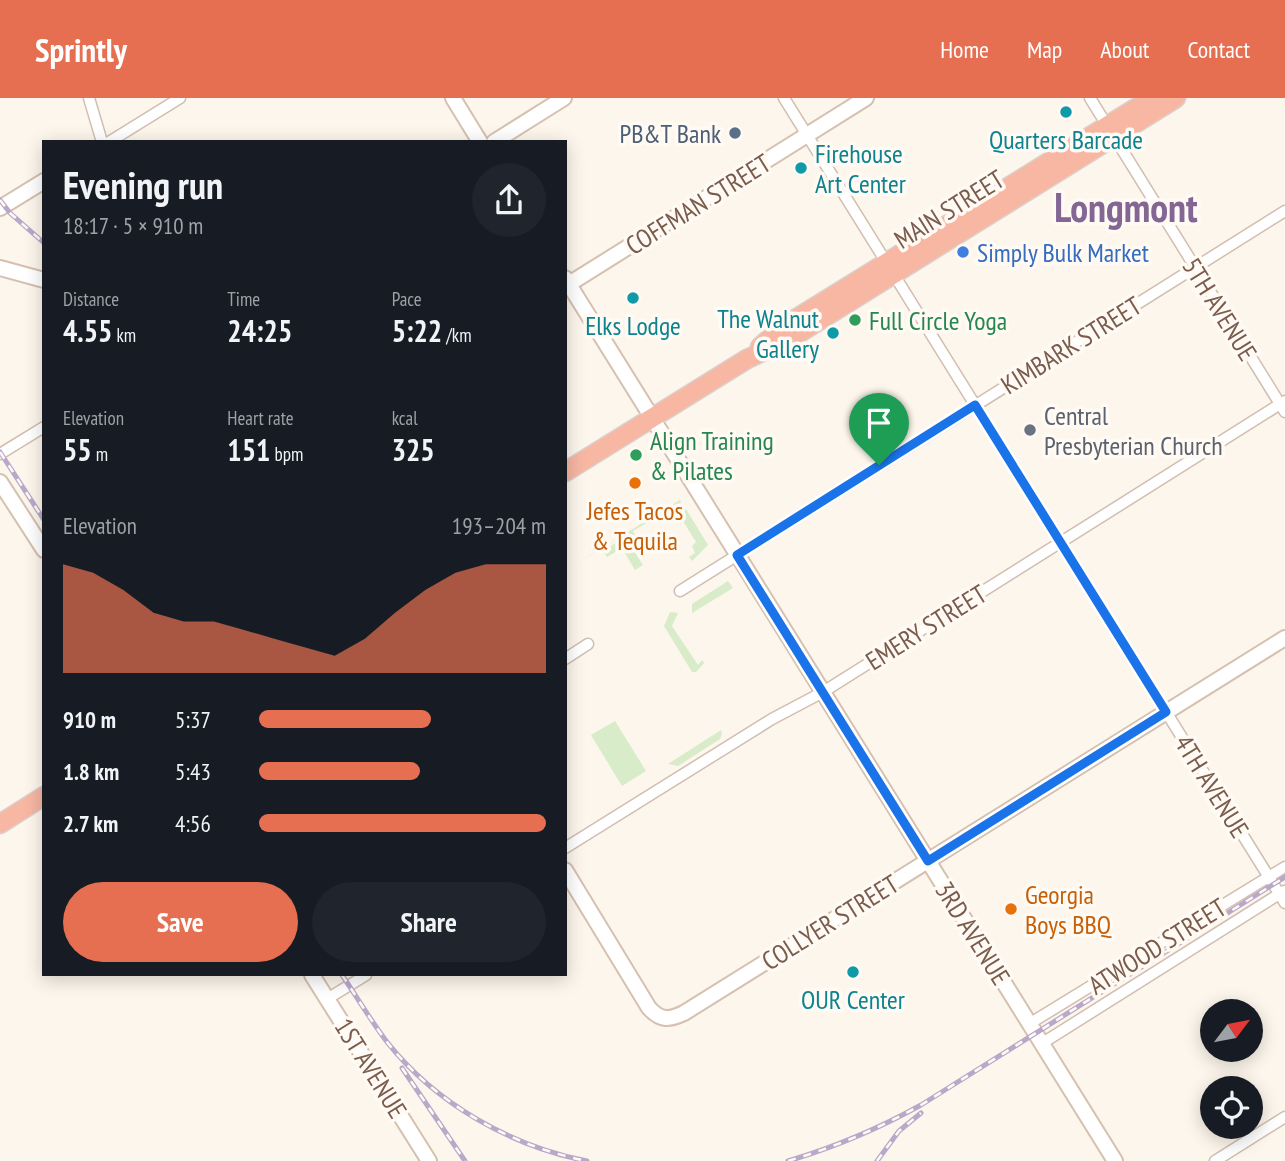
<!DOCTYPE html>
<meta charset="utf-8">
<style>
:root{--surface:#171b24;--page:#20242c;--text:#f1f3f6;--muted:#9ea1a6;--accent:#e76f51}
body{margin:0;font-family:"PT Sans Narrow",sans-serif;background:var(--page);color:var(--text);height:100vh;display:flex;flex-direction:column;font-size:26px;white-space:nowrap}
*{box-sizing:border-box;margin:0}
p{font-size:23px;color:var(--muted)}
.icon{flex:none;width:38px;height:38px;fill:none;stroke:currentColor;stroke-width:2;stroke-linecap:round;stroke-linejoin:round}
.map{position:relative;flex:1;overflow:hidden}
.sheet{position:absolute;left:42px;top:42px;width:525px;height:836px;display:flex;flex-direction:column;background:var(--surface);border-radius:0px;box-shadow:0 4px 18px #0003}
.sheet>*{flex:none}
.needle{width:46px;rotate:58deg}
.fabs{position:absolute;left:1200px;top:901px;display:grid;gap:14px}
.fabs a{display:grid;place-items:center;width:63px;height:63px;border-radius:50%;background:var(--surface);box-shadow:0 4px 18px #0003;font-size:35px}
.pin{position:absolute;display:grid;place-items:center;width:60px;height:60px;color:#fff;margin:-72px -30px;border-radius:50% 50% 50% 0;rotate:-45deg;box-shadow:0 0 7px #0007}
.pin .icon{rotate:45deg}
.round{display:grid;place-items:center;flex:none;width:74px;height:74px;border-radius:37px;background:var(--page)}
.head{display:flex;align-items:center;justify-content:space-between;height:119px;padding:0 21px}
h1{font-size:38px;font-weight:700;line-height:52px}
.metrics{display:grid;grid-template-columns:repeat(3,1fr);gap:10px;height:119px;padding:7px 21px}
.metrics div{display:grid;align-content:center}
.metrics b{font-size:30px;font-weight:700}
.metrics small{font-size:19px;font-weight:400}
.metrics p{font-size:19px}
.chart{height:196px;padding:14px 21px}
.chart p{display:flex;justify-content:space-between}
.chart svg{width:100%;height:126px;margin-top:7px;fill:var(--accent);opacity:.7}
.primary-button{display:flex;gap:14px;margin-top:auto;padding:14px 21px}
.primary-button a{flex:1;height:80px;border-radius:42px;background:var(--accent);color:#fff;font-size:28px;font-weight:700;line-height:80px;text-align:center}
.primary-button a+a{background:var(--page);color:var(--text)}
ul{padding:0 21px;list-style:none;font-size:23px}
li{display:grid;grid-template-columns:112px 84px 1fr;align-items:center;height:52px}
li i{height:18px;border-radius:9px;background:var(--accent)}
header{display:flex;align-items:center;gap:42px;box-sizing:border-box;height:98px;padding:0 35px;background:var(--accent);color:#fff}
header strong{font-size:33px}
nav{display:flex;gap:38px;margin-inline-start:auto;font-size:24px}
.map>svg:first-child{display:block}
.green{fill:#d8ecc9}
.lines{fill:none;stroke-linecap:round;stroke-linejoin:round}
.street-casing{stroke:#d1beb0;stroke-width:13}
.secondary-casing{stroke:#d6c0b0;stroke-width:18}
.highway-casing{stroke:#dad1cd;stroke-width:21}
.street{stroke:#fff;stroke-width:10}
.secondary{stroke:#fff;stroke-width:14}
.highway{stroke:#f7b7a3;stroke-width:18}
.rail-casing{stroke:#b9a8c9;stroke-width:5}
.rail{stroke:#fffaf3;stroke-width:2.5;stroke-dasharray:8;stroke-linecap:butt}
.route-casing{stroke:#fff;stroke-width:14}
.route{stroke:#1a73e8;stroke-width:9}
.culture-dot{fill:#0f9aa8;stroke:#fffaf3;stroke-width:2.5}
.service-dot{fill:#5c6f8a;stroke:#fffaf3;stroke-width:2.5}
.shop-dot{fill:#3f7fe0;stroke:#fffaf3;stroke-width:2.5}
.leisure-dot{fill:#2e9e5b;stroke:#fffaf3;stroke-width:2.5}
.worship-dot{fill:#6b7280;stroke:#fffaf3;stroke-width:2.5}
.food-dot{fill:#e8710a;stroke:#fffaf3;stroke-width:2.5}
.labels{text-anchor:middle;dominant-baseline:central;stroke-width:7;stroke-linejoin:round;paint-order:stroke}
.service-label{font-size:26px;fill:#4e5e75;stroke:#fffaf3;text-anchor:end}
.culture-label{font-size:26px;fill:#0d838f;stroke:#fffaf3}
.street-label{font-size:26px;fill:#7a5c4d;stroke:#fffaf3}
.shop-label{font-size:26px;fill:#366cbe;stroke:#fffaf3;text-anchor:start}
.leisure-label{font-size:26px;fill:#27864d;stroke:#fffaf3;text-anchor:start}
.worship-label{font-size:26px;fill:#5b616d;stroke:#fffaf3;text-anchor:start}
.food-label{font-size:26px;fill:#c56008;stroke:#fffaf3}
.town-label{font-size:40px;font-weight:bold;fill:#846695;stroke:#fffaf3}
</style>
<header>
<strong>Sprintly</strong>
<nav><a>Home</a><a>Map</a><a>About</a><a>Contact</a></nav>
</header>
<div class="map">
<svg width="1285" height="1063" viewBox="0 0 1285 1063">
<rect width="100%" height="100%" fill="#fdf6ec"/>
<g class="green">
<polygon points="680,402 681,404 669,418 667,414 662,416 633,433 637,440 631,443 626,436 571,469"/>
<polygon points="683,406 708,447 692,463 689,459 695,455 692,448 696,444 678,415 674,418"/>
<polygon points="625,439 643,467 635,472 622,450 607,459 603,453"/>
<polygon points="728,483 733,490 692,515 692,506"/>
<polygon points="670,514 678,515 672,528 698,567 702,562 704,565 696,574 692,574 664,528"/>
<polygon points="615,623 646,673 622,688 591,637"/>
<polygon points="721,632 722,636 720,641 678,668 668,666"/>
</g>
<g class="lines">
<g class="street-casing">
<g id="street">
<polyline points="89,0 102,44"/>
<polyline points="784,0 1285,805"/>
<polyline points="1090,0 1285,314"/>
<polyline points="109,44 180,0"/>
<polyline points="0,356 44,329"/>
<polyline points="680,493 1285,113"/>
<polyline points="565,561 588,546"/>
<polyline points="565,750 772,621 823,594 1285,303"/>
<polyline points="327,901 366,877"/>
<polyline points="1029,926 1285,769"/>
<polyline points="1041,946 1284,793"/>
<polyline points="1215,1063 1285,1019"/>
</g>
</g>
<g class="secondary-casing">
<g id="secondary">
<polyline points="453,0 480,44"/>
<polyline points="494,44 564,0"/>
<polyline points="0,110 44,83"/>
<polyline points="0,170 44,182"/>
<polyline points="565,180 1115,1063"/>
<polyline points="569,186 866,0"/>
<polyline points="0,384 44,452"/>
<path d="M565,772L649,910C661,923 669,922 684,915L1285,540"/>
<polyline points="312,877 429,1063"/>
</g>
</g>
<g class="highway-casing">
<g id="highway">
<polyline points="760,249 781,230 1152,0"/>
<polyline points="565,374 747,261 788,242 1176,0"/>
<polyline points="0,726 44,698"/>
</g>
</g>
<use href="#street" class="street"/>
<use href="#secondary" class="secondary"/>
<use href="#highway" class="highway"/>
<g class="rail-casing">
<g id="rail">
<polyline points="0,102 10,115 44,145"/>
<polyline points="0,354 44,422"/>
<path d="M342,877C357,899 371,923 387,944C436,1006 511,1048 587,1063"/>
<polyline points="402,970 465,1063"/>
<path d="M788,1063C835,1049 878,1031 921,1007L1285,779"/>
<polyline points="877,1063 899,1033 921,1015"/>
</g>
</g>
<use href="#rail" class="rail"/>
</g>
<g class="lines">
<g class="route-casing">
<polygon id="route" points="975,307 1166,614 928,763 737,457"/>
</g>
<use href="#route" class="route"/>
</g>
<g class="culture-dot">
<circle cx="1066" cy="14" r="7"/>
<circle cx="801" cy="70" r="7"/>
<circle cx="633" cy="200" r="7"/>
<circle cx="833" cy="235" r="7"/>
<circle cx="853" cy="874" r="7"/>
</g>
<circle class="service-dot" cx="735" cy="35" r="7"/>
<circle class="shop-dot" cx="963" cy="154" r="7"/>
<g class="leisure-dot">
<circle cx="855" cy="222" r="7"/>
<circle cx="636" cy="357" r="7"/>
</g>
<circle class="worship-dot" cx="1030" cy="332" r="7"/>
<g class="food-dot">
<circle cx="635" cy="385" r="7"/>
<circle cx="1011" cy="811" r="7"/>
</g>
<g class="labels">
<g class="service-label">
<text x="721" y="35">PB&amp;T Bank</text>
</g>
<g class="culture-label">
<text x="1066" y="41">Quarters Barcade</text>
<text x="815" y="55" text-anchor="start">Firehouse<tspan x="815" dy="30">Art Center</tspan></text>
<text x="819" y="220" text-anchor="end">The Walnut<tspan x="819" dy="30">Gallery</tspan></text>
<text x="633" y="227">Elks Lodge</text>
<text x="853" y="901">OUR Center</text>
</g>
<g class="street-label">
<text transform="translate(698 106) rotate(-32)">COFFMAN STREET</text>
<text transform="translate(949 111) rotate(-32)">MAIN STREET</text>
<text transform="translate(1220 211) rotate(58)">5TH AVENUE</text>
<text transform="translate(1071 247) rotate(-32)">KIMBARK STREET</text>
<text transform="translate(926 529) rotate(-32)">EMERY STREET</text>
<text transform="translate(1212 688) rotate(58)">4TH AVENUE</text>
<text transform="translate(830 824) rotate(-32)">COLLYER STREET</text>
<text transform="translate(973 835) rotate(58)">3RD AVENUE</text>
<text transform="translate(1157 848) rotate(-32)">ATWOOD STREET</text>
<text transform="translate(371 970) rotate(58)">1ST AVENUE</text>
</g>
<g class="shop-label">
<text x="977" y="154">Simply Bulk Market</text>
</g>
<g class="leisure-label">
<text x="869" y="222">Full Circle Yoga</text>
<text x="650" y="342">Align Training<tspan x="650" dy="30">&amp; Pilates</tspan></text>
</g>
<g class="worship-label">
<text x="1044" y="317">Central<tspan x="1044" dy="30">Presbyterian Church</tspan></text>
</g>
<g class="food-label">
<text x="635" y="412">Jefes Tacos<tspan x="635" dy="30">&amp; Tequila</tspan></text>
<text x="1025" y="796" text-anchor="start">Georgia<tspan x="1025" dy="30">Boys BBQ</tspan></text>
</g>
<g class="town-label">
<text x="1126" y="109">Longmont</text>
</g>
</g>
</svg>
<div class="fabs">
<a><svg class="needle" viewBox="-14 -14 28 28"><path d="M0-13l5 13h-10z" fill="#e53935"/><path d="M0 13l5-13h-10z" fill="#9ea1a6"/></svg></a>
<a><svg class="icon" aria-label="locate" viewBox="0 0 24 24"><circle cx="12" cy="12" r="6"/><path d="M12 2v4M12 18v4M2 12h4M18 12h4"/></svg></a>
</div>
<div class="pin" style="left:879px;top:367px;background:#1e9e55"><svg class="icon" aria-label="arrive" viewBox="0 0 24 24"><path d="M6 21V4h12l-3 4 3 4H6"/></svg></div>
<section class="sheet">
<div class="head"><div><h1>Evening run</h1><p>18:17 · 5 × 910 m</p></div><a class="round"><svg class="icon" aria-label="share" viewBox="0 0 24 24"><path d="M12 15V3M7 8l5-5 5 5M5 13v7h14v-7"/></svg></a></div>
<div class="metrics">
<div><p>Distance</p><b>4.55<small> km</small></b></div>
<div><p>Time</p><b>24:25</b></div>
<div><p>Pace</p><b>5:22<small> /km</small></b></div>
</div>
<div class="metrics">
<div><p>Elevation</p><b>55<small> m</small></b></div>
<div><p>Heart rate</p><b>151<small> bpm</small></b></div>
<div><p>kcal</p><b>325</b></div>
</div>
<div class="chart"><p><span>Elevation</span>193–204 m</p>
<svg viewBox="0 0 160 44" preserveAspectRatio="none"><path d="M0 44V6L10 9L20 15L30 23L40 26L50 26L60 29L70 32L80 35L90 38L100 32L110 23L120 15L130 9L140 6L150 6L160 6V44z"/></svg>
</div>
<ul>
<li><b>910 m</b>5:37<i style="width:60%"></i></li>
<li><b>1.8 km</b>5:43<i style="width:56%"></i></li>
<li><b>2.7 km</b>4:56<i style="width:100%"></i></li>
</ul>
<div class="primary-button"><a>Save</a><a>Share</a></div>
</section>
</div>
